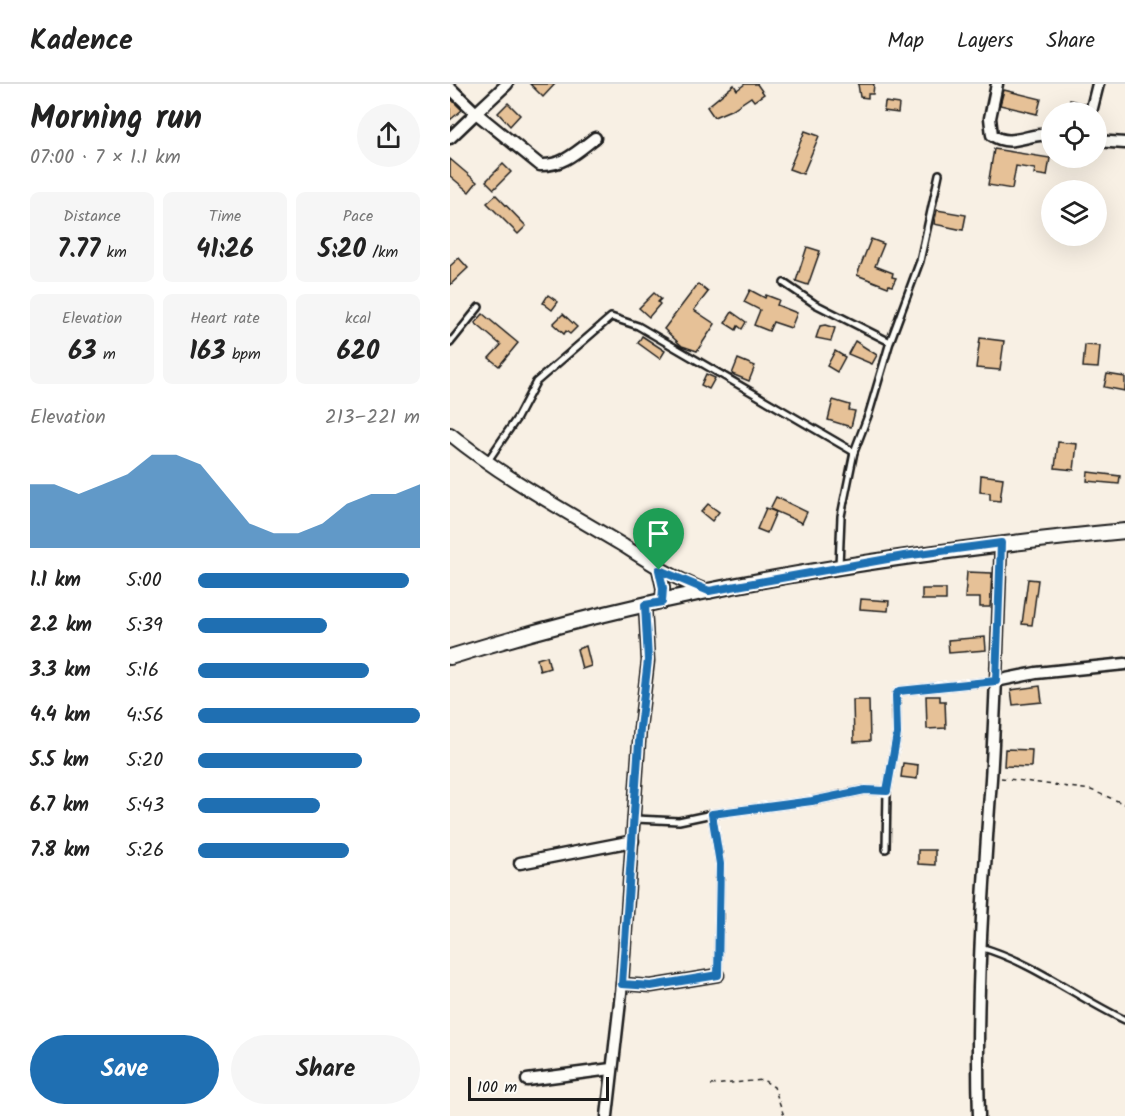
<!DOCTYPE html>
<meta charset="utf-8">
<style>
:root{--surface:#fff;--page:#f6f6f6;--text:#222;--muted:#767676;--line:#e0e0e0;--accent:#1f6fb2}
body{margin:0;font-family:Kalam,sans-serif;background:var(--page);color:var(--text);height:100vh;display:flex;flex-direction:column;font-size:22px;white-space:nowrap}
*{box-sizing:border-box;margin:0}
p{font-size:20px;color:var(--muted)}
.icon{flex:none;width:33px;height:33px;fill:none;stroke:currentColor;stroke-width:2;stroke-linecap:round;stroke-linejoin:round}
.map{position:relative;flex:1;overflow:hidden}
.side{display:flex;flex-direction:column;background:var(--surface);width:450px}
.side>*{flex:none}
.fabs{position:absolute;left:591px;top:18px;display:grid;gap:12px}
.fabs a{display:grid;place-items:center;width:66px;height:66px;border-radius:50%;background:var(--surface);box-shadow:0 6px 24px #0002;font-size:30px}
.scale{position:absolute;left:18px;bottom:15px;width:141px;box-sizing:border-box;padding-left:6px;border:3px solid #1c1c1c;border-top:0;font-size:16px;line-height:21px;white-space:nowrap;color:#1c1c1c;-webkit-text-stroke:4px #fdfcf7;paint-order:stroke}
.pin{position:absolute;display:grid;place-items:center;width:51px;height:51px;color:#fff;margin:-62px -26px;border-radius:50% 50% 50% 0;rotate:-45deg;box-shadow:0 0 6px #0007}
.pin .icon{rotate:45deg}
.round{display:grid;place-items:center;flex:none;width:63px;height:63px;border-radius:32px;background:var(--page)}
.head{display:flex;align-items:center;justify-content:space-between;height:102px;padding:0 30px}
h1{font-size:33px;font-weight:700;line-height:45px}
.metrics{display:grid;grid-template-columns:repeat(3,1fr);gap:9px;height:102px;padding:6px 30px}
.metrics div{display:grid;align-content:center;border-radius:9px;background:var(--page);text-align:center}
.metrics b{font-size:26px;font-weight:700}
.metrics small{font-size:16px;font-weight:400}
.metrics p{font-size:16px}
.chart{height:168px;padding:12px 30px}
.chart p{display:flex;justify-content:space-between}
.chart svg{width:100%;height:108px;margin-top:6px;fill:var(--accent);opacity:.7}
.primary-button{display:flex;gap:12px;margin-top:auto;padding:12px 30px}
.primary-button a{flex:1;height:69px;border-radius:36px;background:var(--accent);color:#fff;font-size:24px;font-weight:700;line-height:69px;text-align:center}
.primary-button a+a{background:var(--page);color:var(--text)}
ul{padding:0 30px;list-style:none;font-size:20px}
li{display:grid;grid-template-columns:96px 72px 1fr;align-items:center;height:45px}
li i{height:15px;border-radius:8px;background:var(--accent)}
header{display:flex;align-items:center;gap:36px;box-sizing:border-box;height:84px;padding:0 30px;background:var(--surface);border-bottom:2px solid var(--line)}
header strong{font-size:28px}
nav{display:flex;gap:33px;margin-inline-start:auto;font-size:21px}
main{display:flex;flex:1;min-height:0}
.map>svg:first-child{display:block}
.building{fill:#e6c197;stroke:#1c1c1c;stroke-width:1.5}
.lines{fill:none;stroke-linecap:round;stroke-linejoin:round}
.service-casing{stroke:#1c1c1c;stroke-width:10}
.minor-casing{stroke:#1c1c1c;stroke-width:15}
.tertiary-casing{stroke:#1c1c1c;stroke-width:16}
.secondary-casing{stroke:#1c1c1c;stroke-width:18}
.path{stroke:#1c1c1c;stroke-width:1.5;stroke-dasharray:4.5 4.5;stroke-linecap:butt}
.service{stroke:#fdfcf7;stroke-width:5}
.minor{stroke:#fdfcf7;stroke-width:10}
.tertiary{stroke:#fdfcf7;stroke-width:12}
.secondary{stroke:#fdfcf7;stroke-width:14}
.route-casing{stroke:#fff;stroke-width:12}
.route{stroke:#1f6fb2;stroke-width:8}
</style>
<header>
<strong>Kadence</strong>
<nav><a>Map</a><a>Layers</a><a>Share</a></nav>
</header>
<main>
<section class="side">
<div class="head"><div><h1>Morning run</h1><p>07:00 · 7 × 1.1 km</p></div><a class="round"><svg class="icon" aria-label="share" viewBox="0 0 24 24"><path d="M12 15V3M7 8l5-5 5 5M5 13v7h14v-7"/></svg></a></div>
<div class="metrics">
<div><p>Distance</p><b>7.77<small> km</small></b></div>
<div><p>Time</p><b>41:26</b></div>
<div><p>Pace</p><b>5:20<small> /km</small></b></div>
</div>
<div class="metrics">
<div><p>Elevation</p><b>63<small> m</small></b></div>
<div><p>Heart rate</p><b>163<small> bpm</small></b></div>
<div><p>kcal</p><b>620</b></div>
</div>
<div class="chart"><p><span>Elevation</span>213–221 m</p>
<svg viewBox="0 0 160 44" preserveAspectRatio="none"><path d="M0 44V18L10 18L20 22L30 18L40 14L50 6L60 6L70 10L80 22L90 34L100 38L110 38L120 34L130 26L140 22L150 22L160 18V44z"/></svg>
</div>
<ul>
<li><b>1.1 km</b>5:00<i style="width:95%"></i></li>
<li><b>2.2 km</b>5:39<i style="width:58%"></i></li>
<li><b>3.3 km</b>5:16<i style="width:77%"></i></li>
<li><b>4.4 km</b>4:56<i style="width:100%"></i></li>
<li><b>5.5 km</b>5:20<i style="width:74%"></i></li>
<li><b>6.7 km</b>5:43<i style="width:55%"></i></li>
<li><b>7.8 km</b>5:26<i style="width:68%"></i></li>
</ul>
<div class="primary-button"><a>Save</a><a>Share</a></div>
</section>
<div class="map">
<svg width="675" height="1032" viewBox="0 0 675 1032">
<rect width="100%" height="100%" fill="#f8f0e4"/>
<filter id="ink" filterUnits="userSpaceOnUse"><feTurbulence type="fractalNoise" baseFrequency=".0167" numOctaves="2"/><feDisplacementMap in="SourceGraphic" scale="12" xChannelSelector="R" yChannelSelector="G"/><feConvolveMatrix kernelMatrix="1 2 1 2 8 2 1 2 1" color-interpolation-filters="sRGB"/></filter>
<g filter="url(#ink)">
<g class="building">
<polygon points="80,0 105,0 93,13"/>
<polygon points="295,0 307,0 314,10 304,17 301,13 283,25 264,33 257,23 284,1 287,6"/>
<polygon points="408,0 424,0 423,10 418,10 418,14 410,13"/>
<polygon points="554,6 591,15 587,30 550,21"/>
<polygon points="0,14 12,26 0,36"/>
<polygon points="620,16 634,20 632,28 617,28"/>
<polygon points="435,18 449,20 448,29 434,27"/>
<polygon points="58,19 70,31 60,42 48,29"/>
<polygon points="355,47 369,52 353,90 339,85"/>
<polygon points="544,65 600,74 597,92 584,90 585,85 566,82 562,105 538,101"/>
<polygon points="0,75 27,98 19,108 0,92"/>
<polygon points="53,80 61,88 44,105 36,97"/>
<polygon points="46,111 76,142 68,150 37,119"/>
<polygon points="487,126 516,131 513,146 484,140"/>
<polygon points="421,155 434,160 425,182 443,189 442,193 446,194 442,202 439,201 438,203 407,191"/>
<polygon points="357,163 370,167 358,201 346,197"/>
<polygon points="9,174 18,184 0,201 0,182"/>
<polygon points="248,200 258,208 244,226 265,240 247,267 232,262 214,245"/>
<polygon points="300,206 315,214 316,211 329,216 327,221 347,229 341,244 323,238 319,247 304,241 310,226 294,218"/>
<polygon points="204,209 211,215 208,218 210,220 199,233 189,224"/>
<polygon points="98,211 108,218 102,226 93,219"/>
<polygon points="282,228 296,238 292,245 288,242 286,246 275,239"/>
<polygon points="33,230 68,259 49,282 39,274 51,261 25,239"/>
<polygon points="113,230 127,243 120,250 116,247 114,250 103,240"/>
<polygon points="375,241 385,244 381,257 366,254 370,242"/>
<polygon points="192,252 215,267 210,275 188,259"/>
<polygon points="530,254 554,257 550,286 526,284"/>
<polygon points="405,257 427,271 422,280 398,270"/>
<polygon points="635,261 650,262 648,284 633,283"/>
<polygon points="385,267 395,273 387,288 377,282"/>
<polygon points="288,275 305,282 299,297 282,290"/>
<polygon points="256,290 265,294 259,305 251,301"/>
<polygon points="657,290 675,293 675,307 654,303"/>
<polygon points="383,316 400,321 399,326 405,327 401,343 378,336"/>
<polygon points="608,358 627,360 624,386 605,384"/>
<polygon points="638,388 670,392 669,400 637,397"/>
<polygon points="531,391 553,394 550,417 540,416 540,409 530,408"/>
<polygon points="326,413 357,428 352,439 320,425"/>
<polygon points="258,420 269,428 262,437 251,428"/>
<polygon points="316,424 326,428 317,449 307,445"/>
<polygon points="517,488 542,489 540,523 530,523 530,514 515,514"/>
<polygon points="578,495 588,496 582,541 572,540"/>
<rect x="472" y="505" width="24" height="11"/>
<polygon points="411,515 439,517 438,527 410,525"/>
<polygon points="535,553 536,566 499,569 498,556"/>
<polygon points="136,562 141,582 132,585 127,565"/>
<polygon points="97,572 100,584 90,587 87,575"/>
<polygon points="590,602 592,618 563,621 561,606"/>
<polygon points="476,612 490,612 490,617 495,617 496,644 477,645"/>
<polygon points="403,616 419,616 420,657 404,658"/>
<polygon points="555,665 582,666 581,683 554,682"/>
<polygon points="453,679 468,681 467,695 451,693"/>
<polygon points="468,766 485,766 485,781 468,780"/>
</g>
<g class="lines">
<g class="service-casing">
<g id="service">
<polyline points="334,199 365,220 440,258"/>
<polyline points="0,259 29,223"/>
<polyline points="37,378 67,334 86,298 161,233 188,242 404,368"/>
<polyline points="389,482 391,432 404,368 419,329 440,258 470,177 489,90"/>
<polyline points="262,730 270,780 268,891"/>
<polyline points="185,735 229,737 262,730 362,717 415,706 437,707 447,650 446,611 449,607 546,597"/>
<polyline points="436,765 437,707"/>
<path d="M530,863C583,878 626,913 675,936"/>
</g>
</g>
<g class="minor-casing">
<g id="minor">
<path d="M57,0L26,29L90,81C113,82 128,67 145,54"/>
<path d="M547,0L540,34L542,51C562,65 581,47 602,51"/>
<polyline points="0,4 26,29 0,54"/>
<polyline points="641,28 648,0"/>
<polyline points="646,57 675,59"/>
<polyline points="546,597 586,589 675,580"/>
<polyline points="70,779 183,757"/>
<polyline points="172,900 201,902 268,891"/>
<polyline points="77,996 161,985"/>
<polyline points="157,1032 172,900 190,644 198,577 195,521"/>
<path d="M529,1032C525,919 533,808 541,695C546,617 548,537 551,459"/>
</g>
</g>
<g class="tertiary-casing">
<g id="tertiary">
<path d="M0,350C54,394 114,426 174,462C202,480 227,496 259,508"/>
<polyline points="209,486 213,504 212,518"/>
</g>
</g>
<g class="secondary-casing">
<path id="secondary" d="M0,573C219,504 447,469 675,447"/>
</g>
<g class="path">
<polyline points="551,694 641,706 675,720"/>
<polyline points="261,1001 313,996 324,1003 334,1032"/>
</g>
<use href="#service" class="service"/>
<use href="#minor" class="minor"/>
<use href="#tertiary" class="tertiary"/>
<use href="#secondary" class="secondary"/>
</g>
</g>
<g class="lines" filter="url(#ink)">
<g class="route-casing">
<polygon id="route" points="551,459 546,597 449,607 446,611 447,650 437,707 415,706 362,717 262,730 270,780 268,891 201,902 172,900 190,644 198,576 195,521 212,518 213,504 209,486 259,507 454,472"/>
</g>
<use href="#route" class="route"/>
</g>
</svg>
<div class="fabs">
<a><svg class="icon" aria-label="locate" viewBox="0 0 24 24"><circle cx="12" cy="12" r="6"/><path d="M12 2v4M12 18v4M2 12h4M18 12h4"/></svg></a>
<a><svg class="icon" aria-label="layers" viewBox="0 0 24 24"><path d="M12 4l9 5-9 5-9-5zM3 14l9 5 9-5"/></svg></a>
</div>
<div class="scale">100 m</div>
<div class="pin" style="left:209px;top:486px;background:#1e9e55"><svg class="icon" aria-label="arrive" viewBox="0 0 24 24"><path d="M6 21V4h12l-3 4 3 4H6"/></svg></div>
</div>
</main>
